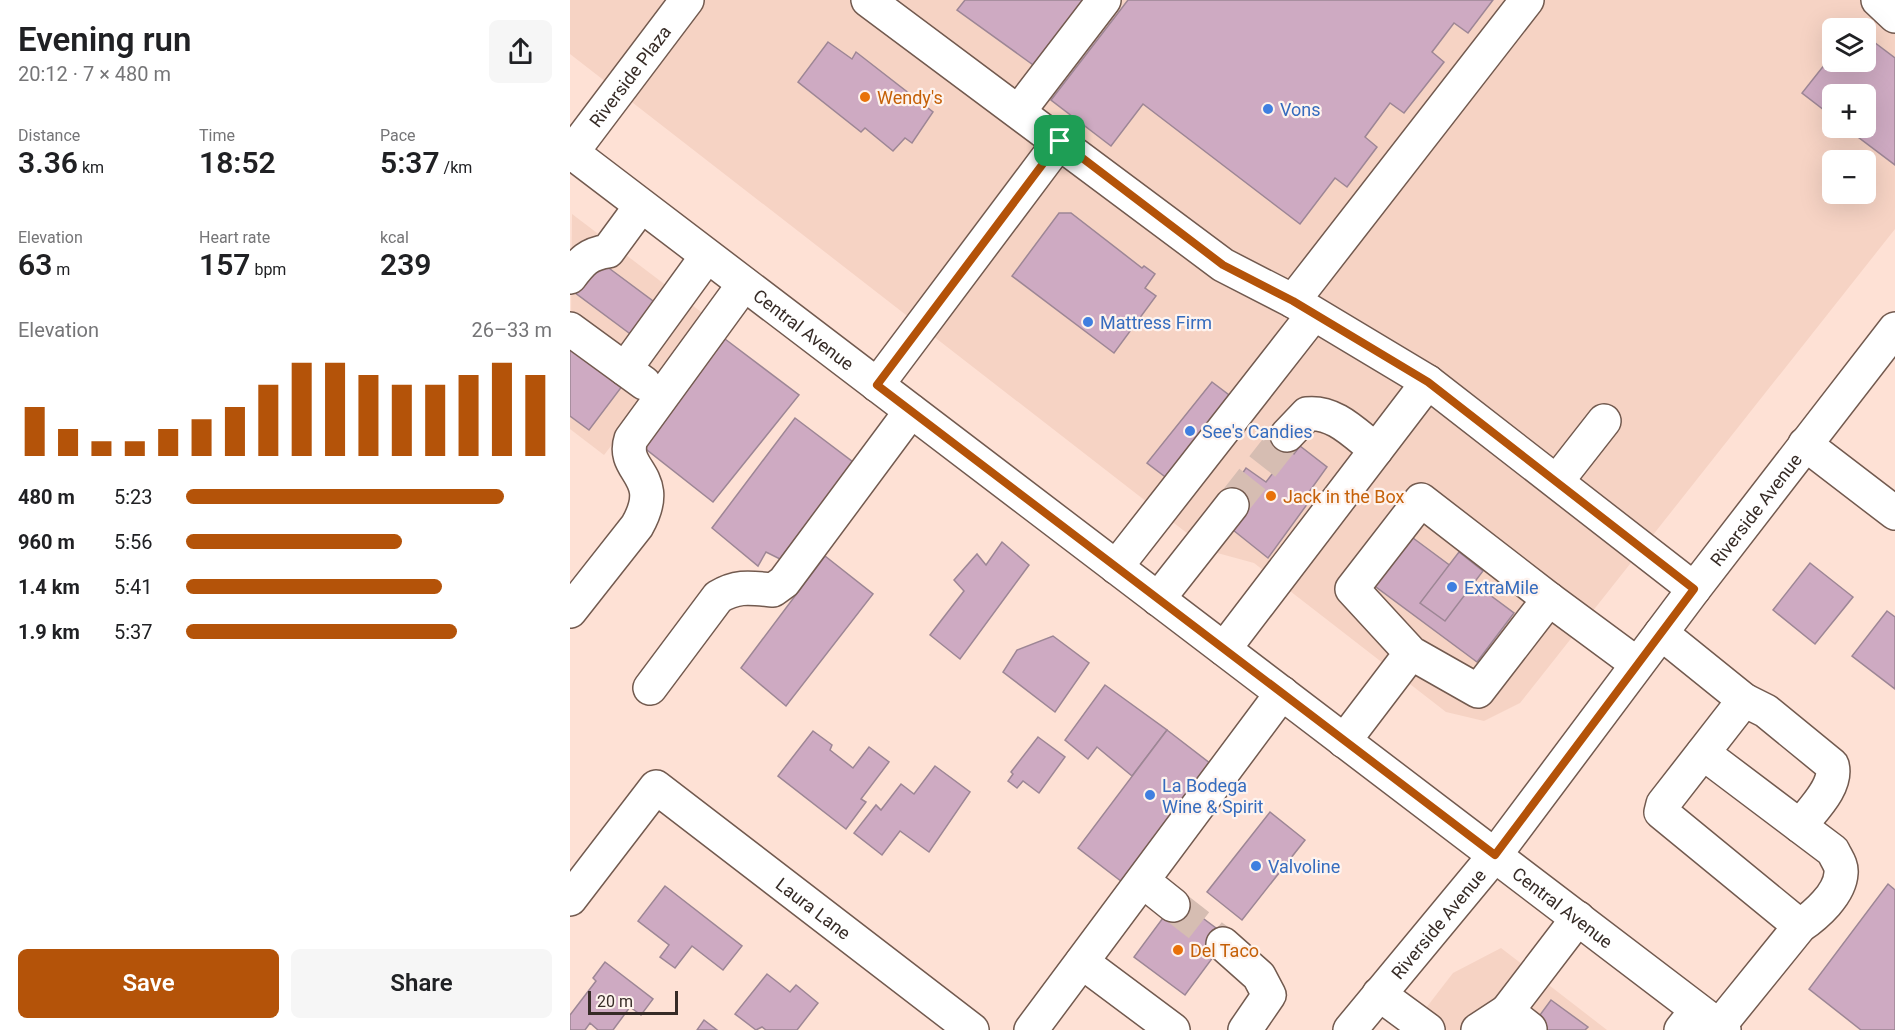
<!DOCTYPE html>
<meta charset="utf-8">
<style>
:root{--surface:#fff;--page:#f6f6f6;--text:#202124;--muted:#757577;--accent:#b45309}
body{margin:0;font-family:Roboto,sans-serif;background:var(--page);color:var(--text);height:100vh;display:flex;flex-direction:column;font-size:22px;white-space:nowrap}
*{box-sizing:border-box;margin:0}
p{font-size:20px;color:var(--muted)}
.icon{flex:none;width:33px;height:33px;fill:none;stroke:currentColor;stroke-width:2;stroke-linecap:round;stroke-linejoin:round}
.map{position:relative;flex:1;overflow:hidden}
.side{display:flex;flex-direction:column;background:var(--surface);width:570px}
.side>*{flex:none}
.fabs{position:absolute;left:1252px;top:18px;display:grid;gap:12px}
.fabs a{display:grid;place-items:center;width:54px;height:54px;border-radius:9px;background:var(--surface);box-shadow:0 6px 24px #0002;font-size:30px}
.scale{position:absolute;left:18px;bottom:15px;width:90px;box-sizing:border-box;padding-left:6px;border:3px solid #362b26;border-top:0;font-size:16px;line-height:21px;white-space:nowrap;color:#362b26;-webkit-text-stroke:4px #fef3ee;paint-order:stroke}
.pin{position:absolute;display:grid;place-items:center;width:51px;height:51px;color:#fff;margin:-26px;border-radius:12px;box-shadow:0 3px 9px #0006}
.round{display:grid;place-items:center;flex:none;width:63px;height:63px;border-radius:9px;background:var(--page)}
.summary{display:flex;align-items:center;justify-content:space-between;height:102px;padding:0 18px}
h1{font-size:33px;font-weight:600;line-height:45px}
.stats{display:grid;grid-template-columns:repeat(3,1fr);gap:9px;height:102px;padding:6px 18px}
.stats div{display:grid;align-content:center}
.stats b{font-size:30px;font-weight:600}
.stats small{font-size:16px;font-weight:400}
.stats p{font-size:16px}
.chart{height:168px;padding:12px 18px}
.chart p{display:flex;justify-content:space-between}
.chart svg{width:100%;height:108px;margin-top:6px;stroke:var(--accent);stroke-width:6}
.button{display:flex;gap:12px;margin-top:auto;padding:12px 18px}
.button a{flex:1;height:69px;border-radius:9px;background:var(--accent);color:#fff;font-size:24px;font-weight:600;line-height:69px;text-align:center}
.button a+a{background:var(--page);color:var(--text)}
ul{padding:0 18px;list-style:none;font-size:20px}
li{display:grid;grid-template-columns:96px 72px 1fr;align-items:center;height:45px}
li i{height:15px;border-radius:8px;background:var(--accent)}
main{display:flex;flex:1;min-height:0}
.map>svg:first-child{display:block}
.built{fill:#f6d3c4;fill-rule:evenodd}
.building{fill:#ceaac2;stroke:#9d8695;stroke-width:1.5}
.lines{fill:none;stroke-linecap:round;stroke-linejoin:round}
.minor-tunnel{stroke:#d6bdb2;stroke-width:33;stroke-dasharray:33 16;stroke-linecap:butt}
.minor-casing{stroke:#725a4f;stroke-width:36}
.major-casing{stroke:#725a4f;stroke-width:36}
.minor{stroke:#fff;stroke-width:33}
.major{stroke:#fff;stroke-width:33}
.route-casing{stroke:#fff;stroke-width:12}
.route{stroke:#b45309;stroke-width:8}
.food-dot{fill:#e8710a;stroke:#fef3ee;stroke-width:2}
.shop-dot{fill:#3f7fe0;stroke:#fef3ee;stroke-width:2}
.labels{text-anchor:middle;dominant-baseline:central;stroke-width:4.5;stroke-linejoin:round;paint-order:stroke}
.street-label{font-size:18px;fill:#362b26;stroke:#fef3ee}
.food-label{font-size:18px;fill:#c56008;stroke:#fef3ee;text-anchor:start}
.shop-label{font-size:18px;fill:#366cbe;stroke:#fef3ee;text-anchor:start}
</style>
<main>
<section class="side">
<div class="summary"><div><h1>Evening run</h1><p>20:12 · 7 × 480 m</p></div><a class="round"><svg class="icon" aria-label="share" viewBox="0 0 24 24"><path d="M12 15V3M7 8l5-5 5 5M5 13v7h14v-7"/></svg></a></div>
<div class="stats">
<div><p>Distance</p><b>3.36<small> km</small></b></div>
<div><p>Time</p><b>18:52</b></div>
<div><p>Pace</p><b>5:37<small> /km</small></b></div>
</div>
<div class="stats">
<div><p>Elevation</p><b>63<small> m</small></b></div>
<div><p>Heart rate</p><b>157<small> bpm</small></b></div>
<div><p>kcal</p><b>239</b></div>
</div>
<div class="chart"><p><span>Elevation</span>26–33 m</p>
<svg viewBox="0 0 160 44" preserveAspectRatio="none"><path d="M5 44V24M15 44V33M25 44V38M35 44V38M45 44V33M55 44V29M65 44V24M75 44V15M85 44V6M95 44V6M105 44V11M115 44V15M125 44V15M135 44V11M145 44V6M155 44V11"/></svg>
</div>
<ul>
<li><b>480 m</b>5:23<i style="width:87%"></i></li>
<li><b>960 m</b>5:56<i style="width:59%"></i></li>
<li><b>1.4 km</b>5:41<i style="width:70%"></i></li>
<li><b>1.9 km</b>5:37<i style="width:74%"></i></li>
</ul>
<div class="button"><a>Save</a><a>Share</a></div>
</section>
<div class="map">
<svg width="1325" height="1030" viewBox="0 0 1325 1030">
<rect width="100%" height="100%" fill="#fee1d5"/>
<g class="built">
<path d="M0,0H1325V229L950,703L914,721L876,712L684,563L640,551L0,54ZM1263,28H1296V62H1263ZM1263,94H1296V128H1263ZM1263,160H1296V194H1263Z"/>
<polygon points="2,214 139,318 34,455 0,429"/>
<polygon points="931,948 1037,1030 839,1030 883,973"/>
</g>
<g class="building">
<polygon points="395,0 517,0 466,67 387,10"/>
<polygon points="558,0 923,0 898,33 884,23 862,52 874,62 834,113 820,103 795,137 807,147 777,187 765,178 730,224 573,104 541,146 481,100"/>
<polygon points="1296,36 1325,58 1325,165 1276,128 1296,128 1296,94 1263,94 1263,117 1232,93 1263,54 1263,62 1296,62"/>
<polygon points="258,42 282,59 286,52 363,112 342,143 335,138 323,151 295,128 291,132 228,82"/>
<polygon points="489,213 501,213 572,268 574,266 585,274 575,288 586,296 544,353 442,276"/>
<polygon points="28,260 87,304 63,336 4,292"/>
<polygon points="155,339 229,395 143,502 72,446"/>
<polygon points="0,345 53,385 19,430 0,416"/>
<polygon points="642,382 663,398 598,479 577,463"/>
<polygon points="225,418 283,462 210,559 196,552 188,566 142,528"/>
<polygon points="704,437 724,454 730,446 757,467 734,499 738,503 698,558 658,526 660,492 676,468 696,482 710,464 694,450"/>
<polygon points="839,535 944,613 907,662 802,584"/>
<polygon points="432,542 459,565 390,659 360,635 394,591 384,580 407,554 416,565"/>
<polygon points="889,552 913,571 875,621 850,603"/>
<polygon points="255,556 303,594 216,706 171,668"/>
<polygon points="1240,563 1283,597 1245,644 1203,610"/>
<polygon points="1317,611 1325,617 1325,689 1282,656"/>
<polygon points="483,636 519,663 485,712 433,672 447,650"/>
<polygon points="535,685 597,730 562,776 527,747 518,759 495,740"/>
<polygon points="597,730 645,767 556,885 508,848"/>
<polygon points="243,731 262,745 260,750 283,768 299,747 319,762 291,799 296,802 276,829 208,776"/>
<polygon points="468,737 495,757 469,793 453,781 447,788 438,781 443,774 441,772"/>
<polygon points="365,766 400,792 359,852 330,831 312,855 284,833 306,805 311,810 331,784 344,794"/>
<polygon points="700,812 735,840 672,920 637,892"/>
<polygon points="1318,884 1325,890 1325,1030 1291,1030 1239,989"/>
<polygon points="95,886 172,946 153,970 122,946 105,968 90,957 99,945 68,921"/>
<polygon points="607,899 658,937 615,995 564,957"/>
<polygon points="35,962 83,999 71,1015 60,1007 43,1030 28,1030 20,1023 15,1030 0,1030 0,1015 26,981 23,978"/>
<polygon points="197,974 220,992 226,985 248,1003 227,1030 196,1030 192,1027 186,1030 165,1014"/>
<polygon points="981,1000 1018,1027 1015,1030 959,1030"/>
<polygon points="134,1020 147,1030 127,1030"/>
</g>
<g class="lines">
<g class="minor-tunnel">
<polyline points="662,505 717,435"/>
<polyline points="603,905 653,944"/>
</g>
<g class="minor-casing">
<g id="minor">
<polyline points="298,0 653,265 723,301"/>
<polyline points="957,0 723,301 858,382 1124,589"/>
<polyline points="1308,0 1325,16"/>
<polyline points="449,111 534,0"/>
<path id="s1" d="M0,155L117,0"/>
<path d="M0,277C12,261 18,254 38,251L71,206"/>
<polyline points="0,329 74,383"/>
<polyline points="55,369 137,256"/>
<polyline points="307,385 490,141"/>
<path d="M717,435L737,414C765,411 785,434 806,450"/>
<polyline points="1235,444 1325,513"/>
<polyline points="987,481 1034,421"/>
<polyline points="546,567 743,315"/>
<polyline points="588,599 662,505"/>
<polyline points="979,599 1067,664"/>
<path d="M0,611L67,526C96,475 50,472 61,439L174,284"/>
<path d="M1091,633L1174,700L1196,711L1262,765C1268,786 1242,810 1230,826"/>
<polyline points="654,649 858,382"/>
<path d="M80,688L148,597C168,585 181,588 203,590L214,582L341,411"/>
<polyline points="1174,700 1093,804 1091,812 1230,926"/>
<polyline points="774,741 841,653 908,691 979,599 851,500 782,589 841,653"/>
<path d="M1133,753L1263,851C1266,858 1272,865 1271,873C1270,894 1246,915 1230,926L1149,1026"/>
<polyline points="573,881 603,905"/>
<path id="s2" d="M0,899L86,787L402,1030"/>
<polyline points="653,944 689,976 699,995 675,1030"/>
<polyline points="512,962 603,1030"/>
<polyline points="809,994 858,1030"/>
<polyline points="937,1011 1008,918"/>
<polyline points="461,1030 712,693"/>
<polyline points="908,1030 937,1011 960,1029"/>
<polyline points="1111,1030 1127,1010"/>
</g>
</g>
<g class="major-casing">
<g id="major">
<path id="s3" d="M0,151L1154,1030"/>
<path id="s4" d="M780,1030L925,855L1124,589L1325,329"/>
</g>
</g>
<use href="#minor" class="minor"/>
<use href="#major" class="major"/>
</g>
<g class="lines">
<g class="route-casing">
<polygon id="route" points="490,141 653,265 723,301 858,382 1124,589 925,855 307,385"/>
</g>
<use href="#route" class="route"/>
</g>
<g class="food-dot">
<circle cx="295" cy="97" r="6"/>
<circle cx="701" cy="496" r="6"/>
<circle cx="608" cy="950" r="6"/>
</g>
<g class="shop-dot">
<circle cx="698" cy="109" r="6"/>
<circle cx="518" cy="322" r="6"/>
<circle cx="620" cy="431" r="6"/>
<circle cx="882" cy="587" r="6"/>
<circle cx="580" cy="795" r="6"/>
<circle cx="686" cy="866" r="6"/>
</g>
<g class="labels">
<g class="street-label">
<text stroke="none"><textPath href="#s1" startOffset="99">Riverside Plaza</textPath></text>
<text stroke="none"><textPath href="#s3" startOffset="294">Central Avenue</textPath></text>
<text stroke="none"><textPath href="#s4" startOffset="660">Riverside Avenue</textPath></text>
<text stroke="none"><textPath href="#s3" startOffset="1248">Central Avenue</textPath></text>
<text stroke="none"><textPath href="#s2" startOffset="340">Laura Lane</textPath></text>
<text stroke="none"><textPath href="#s4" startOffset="138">Riverside Avenue</textPath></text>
</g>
<g class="food-label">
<text x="307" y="97">Wendy's</text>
<text x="713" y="496">Jack in the Box</text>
<text x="620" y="950">Del Taco</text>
</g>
<g class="shop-label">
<text x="710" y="109">Vons</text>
<text x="530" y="322">Mattress Firm</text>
<text x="632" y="431">See's Candies</text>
<text x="894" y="587">ExtraMile</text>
<text x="592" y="785">La Bodega<tspan x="592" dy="21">Wine &amp; Spirit</tspan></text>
<text x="698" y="866">Valvoline</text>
</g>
</g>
</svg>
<div class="fabs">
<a><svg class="icon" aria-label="layers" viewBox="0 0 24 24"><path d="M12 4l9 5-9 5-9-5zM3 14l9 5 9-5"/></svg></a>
<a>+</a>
<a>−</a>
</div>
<div class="scale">20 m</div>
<div class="pin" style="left:490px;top:141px;background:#1e9e55"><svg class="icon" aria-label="arrive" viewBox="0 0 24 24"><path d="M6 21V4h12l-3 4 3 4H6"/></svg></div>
</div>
</main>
